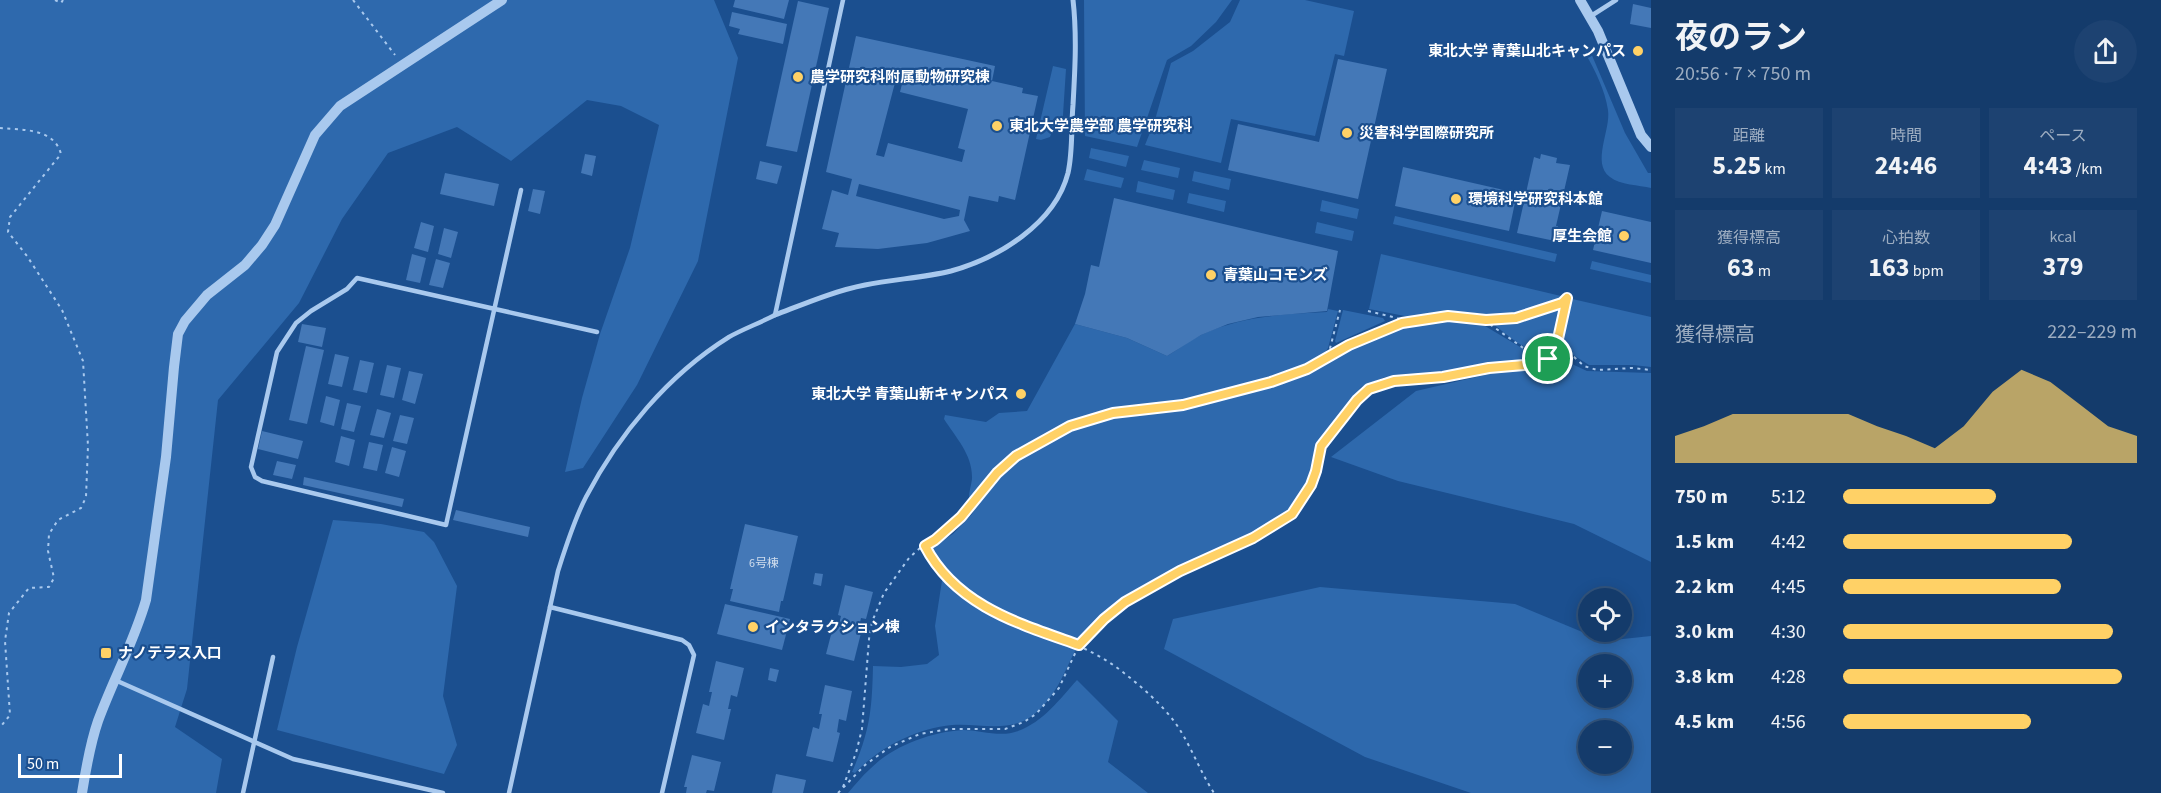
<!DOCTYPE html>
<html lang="ja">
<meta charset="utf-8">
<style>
:root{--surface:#143b6b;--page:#1d4271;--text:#f1f3f6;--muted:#9dadc1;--line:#33557e;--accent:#ffd166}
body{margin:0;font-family:"Source Sans 3","Noto Sans JP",sans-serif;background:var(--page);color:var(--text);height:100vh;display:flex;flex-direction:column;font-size:22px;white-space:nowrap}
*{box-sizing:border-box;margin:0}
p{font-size:20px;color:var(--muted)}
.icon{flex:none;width:33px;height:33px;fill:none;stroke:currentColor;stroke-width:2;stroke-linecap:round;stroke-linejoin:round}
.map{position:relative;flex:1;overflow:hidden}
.sheet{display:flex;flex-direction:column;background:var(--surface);width:510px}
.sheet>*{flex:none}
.fabs{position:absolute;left:1578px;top:588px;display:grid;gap:12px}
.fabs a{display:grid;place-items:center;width:54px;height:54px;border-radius:50%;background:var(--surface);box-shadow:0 3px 15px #0003,0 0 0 2px var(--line);font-size:30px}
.scale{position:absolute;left:18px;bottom:15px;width:104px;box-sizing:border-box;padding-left:6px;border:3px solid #fff;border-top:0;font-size:16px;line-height:21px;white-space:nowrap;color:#fff;-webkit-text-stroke:4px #1b4f8f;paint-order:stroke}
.pin{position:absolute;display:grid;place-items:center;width:51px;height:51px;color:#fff;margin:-26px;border:3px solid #fff;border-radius:50%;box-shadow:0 2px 6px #0007}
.round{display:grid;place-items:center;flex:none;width:63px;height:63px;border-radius:32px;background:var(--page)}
.headline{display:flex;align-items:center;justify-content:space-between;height:102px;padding:0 24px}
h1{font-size:33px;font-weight:700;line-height:45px}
.stats{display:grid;grid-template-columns:repeat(3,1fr);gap:9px;height:102px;padding:6px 24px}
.stats div{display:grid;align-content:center;border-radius:0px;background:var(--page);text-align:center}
.stats b{font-size:26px;font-weight:700}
.stats small{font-size:16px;font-weight:400}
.stats p{font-size:16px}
.chart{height:168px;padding:12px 24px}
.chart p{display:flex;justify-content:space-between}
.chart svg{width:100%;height:108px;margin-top:6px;fill:var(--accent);opacity:.7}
ul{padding:0 24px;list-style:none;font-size:20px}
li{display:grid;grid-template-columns:96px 72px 1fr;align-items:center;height:45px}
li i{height:15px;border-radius:8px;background:var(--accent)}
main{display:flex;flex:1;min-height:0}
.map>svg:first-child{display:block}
.green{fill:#2e69ad;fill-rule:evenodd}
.building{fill:#4478b7;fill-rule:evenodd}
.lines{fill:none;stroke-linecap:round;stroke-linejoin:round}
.path{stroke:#a9c9ee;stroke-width:2;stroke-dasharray:3 4.5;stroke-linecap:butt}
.service{stroke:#a9c9ee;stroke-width:4.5}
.pedestrian{stroke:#a9c9ee;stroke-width:5}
.tertiary{stroke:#a9c9ee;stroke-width:10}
.route-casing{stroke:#fff;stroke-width:12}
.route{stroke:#ffd166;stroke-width:8}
.poi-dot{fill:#ffd166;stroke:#1b4f8f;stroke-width:2}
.labels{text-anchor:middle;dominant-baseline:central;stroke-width:4.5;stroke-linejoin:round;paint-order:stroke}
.number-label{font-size:12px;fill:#d0dded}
.poi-label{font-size:15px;font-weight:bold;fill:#fff;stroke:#1b4f8f;text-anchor:start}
</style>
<main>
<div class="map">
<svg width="1651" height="793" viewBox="0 0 1651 793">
<rect width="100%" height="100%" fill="#1b4f8f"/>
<g class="green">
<polygon points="0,0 714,0 738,58 698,261 637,385 583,468 565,472 582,398 600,334 630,248 659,125 621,106 587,100 511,161 457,127 388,153 342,219 299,303 218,400 187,689 175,727 222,759 216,793 0,793"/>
<polygon points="1084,0 1232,0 1216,22 1191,46 1167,60 1137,147 1085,136"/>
<polygon points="1240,0 1305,0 1354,11 1344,56 1335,54 1315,136 1231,119 1221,163 1145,145 1155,120 1171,63 1193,51 1230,22"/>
<path d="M1588,46L1625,133L1648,173H1651V188C1639,185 1620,185 1610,177C1591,163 1611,130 1608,110C1605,90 1595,70 1585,53Z"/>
<polygon points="1053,66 1066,69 1062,130 1053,129 1050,137 1041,140 1036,139"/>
<polygon points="1091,148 1129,156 1126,167 1089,158"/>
<polygon points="1144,160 1180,168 1178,178 1141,170"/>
<polygon points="1087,169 1124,178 1121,188 1084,180"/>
<polygon points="1194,171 1231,179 1229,190 1192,181"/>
<polygon points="1138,181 1175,190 1173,200 1136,192"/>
<polygon points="1189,193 1226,201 1224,212 1187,203"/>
<polygon points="1322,200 1359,209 1357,219 1320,211"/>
<polygon points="1395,216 1557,254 1555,262 1393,224"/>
<polygon points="1317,222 1354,231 1352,241 1315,233"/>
<polygon points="1381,254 1561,296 1558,300 1530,310 1513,314 1485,314 1453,311 1410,317 1369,309"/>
<polygon points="1592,261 1651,275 1651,283 1590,269"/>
<polygon points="1568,298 1651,317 1651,367 1633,365 1589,365 1567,351 1557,350"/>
<path d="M1561,306L1549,352C1527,355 1508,335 1492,323L1493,321L1516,319Z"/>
<path d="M1328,309L1338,311L1328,348C1323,359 1305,364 1294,369C1257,384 1216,397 1175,403C1141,407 1105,408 1072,420C1030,436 997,467 971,504L969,503C968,494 971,487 972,479C973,455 956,438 944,419L945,415L986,422L999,413L1027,411L1075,324L1127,338L1167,356C1179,349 1190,340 1203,334C1242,316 1284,314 1327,312Z"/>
<polygon points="1343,310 1383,318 1385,321 1336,343 1335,341"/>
<path d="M1447,316L1475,320L1535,356L1530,359L1489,363L1437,374L1385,377L1361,387L1324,435L1315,449L1307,481L1285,514L1248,538L1187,563L1128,594L1109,609L1081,641C1026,628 962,600 932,550V547L953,534L972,514L981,496L1005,468L1039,444L1077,426L1103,417L1182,407L1266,385L1307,370L1362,339L1394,325Z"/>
<polygon points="1559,358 1587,371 1651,373 1651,562 1574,524 1398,481 1331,457 1416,391"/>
<polygon points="333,520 381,524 424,532 434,542 457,586 443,696 457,745 444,774 277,730 297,647"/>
<path d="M943,574C983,613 1024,627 1077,644V647C1064,672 1056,698 1032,716C1009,733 979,723 952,725C915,729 880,747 855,773L852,772C870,731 872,710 873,666L901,667L927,664L939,655L935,626Z"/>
<path d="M1320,587L1515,604L1604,641L1651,636V793H1471L1365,757L1164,649L1173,619ZM1588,664H1622V698H1588ZM1588,730H1622V764H1588Z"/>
<path d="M1077,680L1118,721L1108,762L1148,793H848C855,785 862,776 870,769C893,746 930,732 963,730C980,730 1001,738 1018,731C1043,722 1060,699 1077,680Z"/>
</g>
<g class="building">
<polygon points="735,0 789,0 784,19 733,7"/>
<polygon points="798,1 829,8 797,152 766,146"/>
<polygon points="1633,4 1651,8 1651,28 1630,24"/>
<polygon points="732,12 787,24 783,44 738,34 740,29 729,26"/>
<path d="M856,36L995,66L992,81L1023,88L1022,93L1038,96L1015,200L999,196L998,202L969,196L964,220L970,231L927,243L878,249L835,247L839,233L822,229L832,190L848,195L852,179L826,172ZM896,79L903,80L900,92L968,109L958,148L965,150L962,162L888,143L884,157L876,155ZM859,184L960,210L959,216L944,219L856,196Z"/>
<polygon points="1338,59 1387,69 1358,199 1228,170 1238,124 1319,142"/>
<polygon points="585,154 596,156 592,176 581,173"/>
<polygon points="1541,154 1557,158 1556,163 1570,165 1556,226 1558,226 1555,241 1517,233 1534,157 1540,159"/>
<polygon points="760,161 782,166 777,184 756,179"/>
<polygon points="1403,167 1517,193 1509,231 1395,206"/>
<polygon points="445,173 499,184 494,206 440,194"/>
<polygon points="533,189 545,191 540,214 528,211"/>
<polygon points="1114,198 1338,251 1327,311 1258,317 1228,324 1201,335 1167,356 1127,338 1075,324 1085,294 1091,265 1099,267"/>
<polygon points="1602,211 1651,222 1651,263 1593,250"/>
<polygon points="421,222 434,226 428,252 414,248"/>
<polygon points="444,228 458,232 451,258 438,254"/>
<polygon points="412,254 426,258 420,283 406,280"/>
<polygon points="436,259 450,263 443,288 429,285"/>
<polygon points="302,324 326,328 322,347 298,342"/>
<polygon points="306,346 324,350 307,424 289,420"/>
<polygon points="335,354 349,357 342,387 328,384"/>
<polygon points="360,360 374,363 367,393 353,390"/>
<polygon points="387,365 401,368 394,398 380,395"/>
<polygon points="409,371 423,374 415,404 402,400"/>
<polygon points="326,396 340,400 334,426 320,422"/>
<polygon points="347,403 361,406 354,432 341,429"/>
<polygon points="377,409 391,413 384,438 370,435"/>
<polygon points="400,415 414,418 407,444 393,441"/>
<polygon points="262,431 303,441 298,459 258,449"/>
<polygon points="341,436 355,440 349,466 335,462"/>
<polygon points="369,442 383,445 377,471 363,468"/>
<polygon points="392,447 406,451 399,477 385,473"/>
<polygon points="277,461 296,465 292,479 273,475"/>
<polygon points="304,477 404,499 402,507 303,485"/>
<polygon points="456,510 530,527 528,537 453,520"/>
<polygon points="745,524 798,536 783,601 781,601 779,612 730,601 733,589 730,589"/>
<polygon points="815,573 823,574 821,586 813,584"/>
<polygon points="845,585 873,592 866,619 861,618 858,632 861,633 854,661 826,654 833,627 838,628 841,616 838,615"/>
<polygon points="725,604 790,619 782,650 717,634"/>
<polygon points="716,661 744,668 737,697 731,695 728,709 731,709 724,740 696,733 703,704 709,706 712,692 709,692"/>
<polygon points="770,668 779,670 776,682 768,680"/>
<polygon points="825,685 852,691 846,721 839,719 837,732 840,733 833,762 806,756 813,727 819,729 822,714 819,714"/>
<polygon points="692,755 721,762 714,791 707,790 706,793 686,793 687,787 684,787"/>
<polygon points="776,774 806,780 803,793 772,793"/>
</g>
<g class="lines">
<g class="path">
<polyline points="55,0 61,3 63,0"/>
<polyline points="353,0 395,55"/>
<path d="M0,128C23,130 54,128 61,154L10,217L8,232L27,256L62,310L83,361L88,446L86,497L81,508L58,520L49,534L48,551L54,578L49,587L29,588L9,613L5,641L10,715L2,725H0"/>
<polyline points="1368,311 1409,321"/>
<polyline points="1484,320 1526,350 1548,359"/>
<polyline points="1328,356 1340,310"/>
<polyline points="1554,357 1566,301"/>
<path d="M925,545C969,631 1058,620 1124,673C1142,687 1161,704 1174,721C1190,743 1199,770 1214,793"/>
<polyline points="843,787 856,753 862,729 869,639 872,622 884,593 909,558 920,548 935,540 961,517 997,473 1016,456 1070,426 1089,419 1113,413 1183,405 1293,375 1315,365 1349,345 1402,323 1448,316 1486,320 1516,318 1562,303 1567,298"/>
<polyline points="838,793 865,765 890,747 920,734 949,729 1005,729 1024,722 1036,714 1059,688 1078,647 1104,619 1125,602 1180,571 1253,538 1292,514 1311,485 1316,471 1321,446 1357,400 1369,389 1394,381 1443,377 1489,368 1524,365 1558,356 1574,357 1584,366 1597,370 1632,368 1651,370"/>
</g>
<g class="service">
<polyline points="1591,16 1616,0"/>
<polyline points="521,190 446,525 262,481 255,477 251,467 277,352 296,323 311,311 347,289 357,278 597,332"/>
<polyline points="550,607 682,640 689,645 694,655 662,793"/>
<polyline points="115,680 293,759 443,793"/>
<polyline points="243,793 273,657"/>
<path d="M509,793L558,571C566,546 574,520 586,497C619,434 668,375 729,337C743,329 760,323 775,315L843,0"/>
</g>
<path class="pedestrian" d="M775,315C804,304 834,291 865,285C893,279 923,278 951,271C998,258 1055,224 1068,173C1073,151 1071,127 1073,105C1075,70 1077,35 1073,0"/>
<g class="tertiary">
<polyline points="1580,0 1598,31 1641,135 1651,147"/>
<path d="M82,793C86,768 90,744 98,721C113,680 134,642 146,600L166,457L174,367L178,334L185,321L207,295L245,265L262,245L275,225L315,135L340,106L502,0"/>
</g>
</g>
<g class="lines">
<g class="route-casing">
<path id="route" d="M1567,298L1554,357L1524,365L1489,368L1443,377L1394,381L1369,389L1357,400L1321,446L1316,471L1311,485L1292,514L1253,538L1180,571L1125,602L1104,619L1079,645C1020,624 956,606 925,546L935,540L961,517L997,473L1016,456L1070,426L1113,413L1183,405L1271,382L1307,369L1349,345L1402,323L1448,316L1486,320L1516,318L1562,303Z"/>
</g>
<use href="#route" class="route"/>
</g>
<g class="poi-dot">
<circle cx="1638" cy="51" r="6"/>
<circle cx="798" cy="77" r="6"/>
<circle cx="997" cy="126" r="6"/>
<circle cx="1347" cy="133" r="6"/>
<circle cx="1456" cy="199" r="6"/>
<circle cx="1624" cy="236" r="6"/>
<circle cx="1211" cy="275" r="6"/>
<circle cx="1021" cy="394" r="6"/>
<circle cx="753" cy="627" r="6"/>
<rect x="100" y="647" width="12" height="12" rx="3"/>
</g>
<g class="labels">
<g class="number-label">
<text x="764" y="563">6号棟</text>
</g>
<g class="poi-label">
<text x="1626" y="51" text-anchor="end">東北大学 青葉山北キャンパス</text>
<text x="810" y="77">農学研究科附属動物研究棟</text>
<text x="1009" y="126">東北大学農学部 農学研究科</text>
<text x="1359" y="133">災害科学国際研究所</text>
<text x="1468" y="199">環境科学研究科本館</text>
<text x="1612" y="236" text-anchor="end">厚生会館</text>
<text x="1223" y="275">青葉山コモンズ</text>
<text x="1009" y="394" text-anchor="end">東北大学 青葉山新キャンパス</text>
<text x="765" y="627">インタラクション棟</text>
<text x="118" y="653">ナノテラス入口</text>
</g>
</g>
</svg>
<div class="fabs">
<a><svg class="icon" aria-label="locate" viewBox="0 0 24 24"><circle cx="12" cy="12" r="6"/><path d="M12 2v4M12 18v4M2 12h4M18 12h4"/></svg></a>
<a>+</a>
<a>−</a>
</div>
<div class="scale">50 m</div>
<div class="pin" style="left:1548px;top:359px;background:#1e9e55"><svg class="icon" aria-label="arrive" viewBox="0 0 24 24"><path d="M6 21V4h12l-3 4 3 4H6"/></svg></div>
</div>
<section class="sheet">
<div class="headline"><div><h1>夜のラン</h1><p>20:56 · 7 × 750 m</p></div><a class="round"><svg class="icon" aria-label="share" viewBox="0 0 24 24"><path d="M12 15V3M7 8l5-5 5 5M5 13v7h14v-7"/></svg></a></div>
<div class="stats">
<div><p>距離</p><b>5.25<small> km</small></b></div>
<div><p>時間</p><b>24:46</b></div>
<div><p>ペース</p><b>4:43<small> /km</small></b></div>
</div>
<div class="stats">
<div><p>獲得標高</p><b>63<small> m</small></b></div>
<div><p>心拍数</p><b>163<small> bpm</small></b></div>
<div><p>kcal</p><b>379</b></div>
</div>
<div class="chart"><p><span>獲得標高</span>222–229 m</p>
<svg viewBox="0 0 160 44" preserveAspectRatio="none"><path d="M0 44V33L10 29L20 24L30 24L40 24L50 24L60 24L70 29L80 33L90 38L100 29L110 15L120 6L130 11L140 20L150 29L160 33V44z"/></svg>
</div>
<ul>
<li><b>750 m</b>5:12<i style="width:52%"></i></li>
<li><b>1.5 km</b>4:42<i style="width:78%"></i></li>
<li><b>2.2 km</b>4:45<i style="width:74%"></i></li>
<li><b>3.0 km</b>4:30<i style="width:92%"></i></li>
<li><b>3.8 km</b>4:28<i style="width:95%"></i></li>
<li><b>4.5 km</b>4:56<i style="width:64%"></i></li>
</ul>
</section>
</main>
